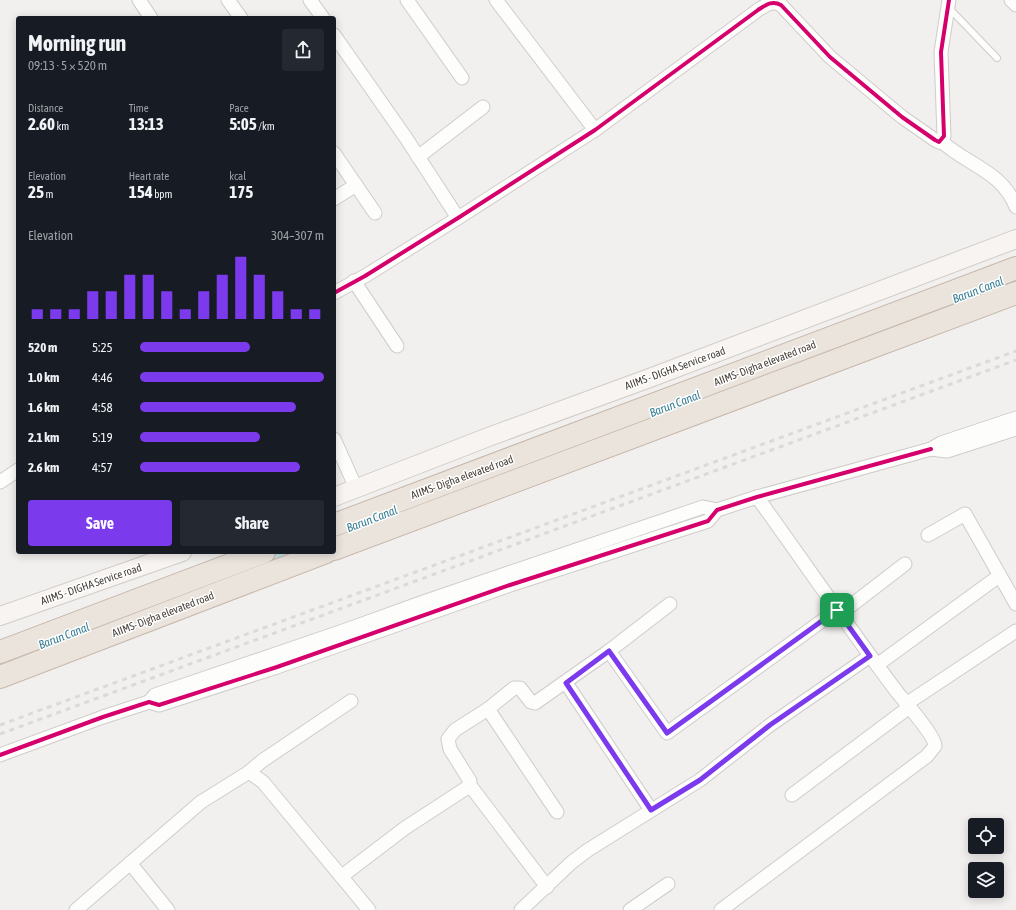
<!DOCTYPE html>
<meta charset="utf-8">
<style>
:root{--surface:#171b24;--page:#242831;--text:#f1f3f6;--muted:#9ea1a6;--accent:#7c3aed}
body{margin:0;font-family:"Asap Condensed",sans-serif;background:var(--page);color:var(--text);height:100vh;display:flex;flex-direction:column;font-size:15px;white-space:nowrap}
*{box-sizing:border-box;margin:0}
p{font-size:13px;color:var(--muted)}
.icon{flex:none;width:22px;height:22px;fill:none;stroke:currentColor;stroke-width:2;stroke-linecap:round;stroke-linejoin:round}
.map{position:relative;flex:1;overflow:hidden}
.side{position:absolute;left:16px;top:16px;width:320px;height:538px;display:flex;flex-direction:column;background:var(--surface);border-radius:4px;box-shadow:0 2px 10px #0003}
.side>*{flex:none}
.buttons{position:absolute;left:968px;top:818px;display:grid;gap:8px}
.buttons a{display:grid;place-items:center;width:36px;height:36px;border-radius:4px;background:var(--surface);box-shadow:0 2px 10px #0003;font-size:20px}
.pin{position:absolute;display:grid;place-items:center;width:34px;height:34px;color:#fff;margin:-17px;border-radius:8px;box-shadow:0 2px 6px #0006}
.round{display:grid;place-items:center;flex:none;width:42px;height:42px;border-radius:4px;background:var(--page)}
.overview{display:flex;align-items:center;justify-content:space-between;height:68px;padding:0 12px}
h1{font-size:22px;font-weight:700;line-height:30px}
.figures{display:grid;grid-template-columns:repeat(3,1fr);gap:6px;height:68px;padding:4px 12px}
.figures div{display:grid;align-content:center}
.figures b{font-size:17px;font-weight:700}
.figures small{font-size:11px;font-weight:400}
.figures p{font-size:11px}
.chart{height:112px;padding:8px 12px}
.chart p{display:flex;justify-content:space-between}
.chart svg{width:100%;height:72px;margin-top:4px;stroke:var(--accent);stroke-width:6}
.cta{display:flex;gap:8px;margin-top:auto;padding:8px 12px}
.cta a{flex:1;height:46px;border-radius:4px;background:var(--accent);color:#fff;font-size:16px;font-weight:700;line-height:46px;text-align:center}
.cta a+a{background:var(--page);color:var(--text)}
ul{padding:0 12px;list-style:none;font-size:13px}
li{display:grid;grid-template-columns:64px 48px 1fr;align-items:center;height:30px}
li i{height:10px;border-radius:5px;background:var(--accent)}
.map>svg:first-child{display:block}
.lines{fill:none;stroke-linecap:round;stroke-linejoin:round}
.canal{stroke:#c4e3eb;stroke-width:11}
.service-casing{stroke:#cfccca;stroke-width:8}
.minor-casing{stroke:#cfccca;stroke-width:15}
.secondary-casing{stroke:#d0ccc6;stroke-width:20}
.motorway-casing{stroke:#c7b8ac;stroke-width:24}
.service{stroke:#fdfdfc;stroke-width:6}
.minor{stroke:#fdfdfc;stroke-width:13}
.secondary{stroke:#f7f4f1;stroke-width:18}
.motorway{stroke:#ebe4dd;stroke-width:22}
.rail{stroke:#dadada;stroke-width:3;stroke-dasharray:5 5;stroke-linecap:butt}
.cycleway-casing{stroke:#fff;stroke-width:6}
.cycleway{stroke:#d6006c;stroke-width:4}
.route-casing{stroke:#fff;stroke-width:8}
.route{stroke:#7c3aed;stroke-width:5}
.labels{text-anchor:middle;dominant-baseline:central;stroke-width:3;stroke-linejoin:round;paint-order:stroke}
.street-label{font-size:11px;fill:#48403a;stroke:#fff}
.water-label{font-size:12px;font-style:italic;fill:#367d93;stroke:#fff}
</style>
<div class="map">
<svg width="1016" height="910" viewBox="0 0 1016 910">
<rect width="100%" height="100%" fill="#f2f0ee"/>
<g class="lines">
<polyline class="canal" points="261,561 285,552"/>
<g class="service-casing">
<polyline id="service" points="948,7 997,58"/>
</g>
<g class="minor-casing">
<g id="minor">
<polyline points="139,0 151,18"/>
<polyline points="228,0 241,18"/>
<polyline points="310,0 323,18"/>
<polyline points="407,0 462,78"/>
<polyline points="496,0 595,130"/>
<polyline points="1011,0 1016,5"/>
<polyline points="334,35 406,138 458,218"/>
<path d="M941,141C967,165 1002,171 1016,207"/>
<polyline points="334,153 375,213"/>
<polyline points="418,157 483,107"/>
<polyline points="334,199 356,185"/>
<polyline points="354,281 397,346"/>
<path d="M334,293L365,276L458,218L595,130L758,10C766,5 772,0 781,5L830,57L902,117L935,140L939,142L944,136L941,52L949,0"/>
<polyline points="1016,418 941,443 931,449 947,451 1016,429"/>
<polyline points="334,439 356,488"/>
<polyline points="0,482 18,470"/>
<polyline points="928,535 965,514 1016,604"/>
<polyline points="840,614 905,564"/>
<polyline points="609,651 670,604"/>
<polyline points="877,665 999,576"/>
<polyline points="566,683 651,810"/>
<polyline points="149,702 155,695 343,631 423,602 703,507 717,510"/>
<polyline points="906,704 1016,631"/>
<polyline points="488,709 557,812"/>
<polyline points="0,755 103,717 149,702 159,705 277,667 510,585 708,521 717,510 757,497 931,449"/>
<polyline points="249,772 262,761 351,701"/>
<polyline points="469,784 547,887"/>
<polyline points="792,795 908,708"/>
<polyline points="130,863 168,910"/>
<polyline points="342,876 405,828 468,787 470,781 450,749 448,739 455,730 488,709 514,688 520,688 531,702 535,703 609,651 667,733 837,610"/>
<polyline points="76,910 201,802 249,772 263,782 369,910"/>
<polyline points="521,910 572,862 588,850 700,780 770,725 870,656"/>
<polyline points="630,910 668,884"/>
<path d="M721,910L927,756L935,746C935,736 905,702 897,692C849,628 804,562 757,497"/>
</g>
</g>
<g class="secondary-casing">
<g id="secondary">
<polyline points="334,497 491,436 647,379 1016,239"/>
<polyline points="0,616 182,552"/>
</g>
</g>
<g class="motorway-casing">
<g id="motorway">
<polyline points="334,525 1016,268"/>
<polyline points="334,549 1016,293"/>
<polyline points="0,652 264,552"/>
<polyline points="0,677 326,552"/>
</g>
</g>
<use href="#service" class="service"/>
<use href="#minor" class="minor"/>
<use href="#secondary" class="secondary"/>
<use href="#motorway" class="motorway"/>
<g class="rail">
<polyline points="0,725 1016,351"/>
<polyline points="0,734 1016,360"/>
</g>
<g class="cycleway-casing">
<g id="cycleway">
<path d="M334,293L365,276L458,218L595,130L758,10C766,5 772,0 781,5L830,57L902,117L935,140L939,142L944,136L941,52L949,0"/>
<polyline points="0,755 103,717 149,702 159,705 277,667 510,585 708,521 717,510 757,497 931,449"/>
</g>
</g>
<use href="#cycleway" class="cycleway"/>
</g>
<g class="lines">
<g class="route-casing">
<polygon id="route" points="837,610 870,656 770,725 700,780 651,810 566,683 609,651 667,733"/>
</g>
<use href="#route" class="route"/>
</g>
<g class="labels">
<g class="street-label">
<text transform="translate(765 363) rotate(-21)">AIIMS- Digha elevated road</text>
<text transform="translate(675 368) rotate(-20)">AIIMS - DIGHA Service road</text>
<text transform="translate(462 477) rotate(-20)">AIIMS- Digha elevated road</text>
<text transform="translate(91 584) rotate(-19)">AIIMS - DIGHA Service road</text>
<text transform="translate(163 614) rotate(-21)">AIIMS- Digha elevated road</text>
</g>
<g class="water-label">
<text transform="translate(978 290) rotate(-21)">Barun Canal</text>
<text transform="translate(675 404) rotate(-21)">Barun Canal</text>
<text transform="translate(372 519) rotate(-21)">Barun Canal</text>
<text transform="translate(64 636) rotate(-21)">Barun Canal</text>
</g>
</g>
</svg>
<div class="buttons">
<a><svg class="icon" aria-label="locate" viewBox="0 0 24 24"><circle cx="12" cy="12" r="6"/><path d="M12 2v4M12 18v4M2 12h4M18 12h4"/></svg></a>
<a><svg class="icon" aria-label="layers" viewBox="0 0 24 24"><path d="M12 4l9 5-9 5-9-5zM3 14l9 5 9-5"/></svg></a>
</div>
<div class="pin" style="left:837px;top:610px;background:#1e9e55"><svg class="icon" aria-label="arrive" viewBox="0 0 24 24"><path d="M6 21V4h12l-3 4 3 4H6"/></svg></div>
<section class="side">
<div class="overview"><div><h1>Morning run</h1><p>09:13 · 5 × 520 m</p></div><a class="round"><svg class="icon" aria-label="share" viewBox="0 0 24 24"><path d="M12 15V3M7 8l5-5 5 5M5 13v7h14v-7"/></svg></a></div>
<div class="figures">
<div><p>Distance</p><b>2.60<small> km</small></b></div>
<div><p>Time</p><b>13:13</b></div>
<div><p>Pace</p><b>5:05<small> /km</small></b></div>
</div>
<div class="figures">
<div><p>Elevation</p><b>25<small> m</small></b></div>
<div><p>Heart rate</p><b>154<small> bpm</small></b></div>
<div><p>kcal</p><b>175</b></div>
</div>
<div class="chart"><p><span>Elevation</span>304–307 m</p>
<svg viewBox="0 0 160 44" preserveAspectRatio="none"><path d="M5 44V38M15 44V38M25 44V38M35 44V27M45 44V27M55 44V17M65 44V17M75 44V27M85 44V38M95 44V27M105 44V17M115 44V6M125 44V17M135 44V27M145 44V38M155 44V38"/></svg>
</div>
<ul>
<li><b>520 m</b>5:25<i style="width:60%"></i></li>
<li><b>1.0 km</b>4:46<i style="width:100%"></i></li>
<li><b>1.6 km</b>4:58<i style="width:85%"></i></li>
<li><b>2.1 km</b>5:19<i style="width:65%"></i></li>
<li><b>2.6 km</b>4:57<i style="width:87%"></i></li>
</ul>
<div class="cta"><a>Save</a><a>Share</a></div>
</section>
</div>
